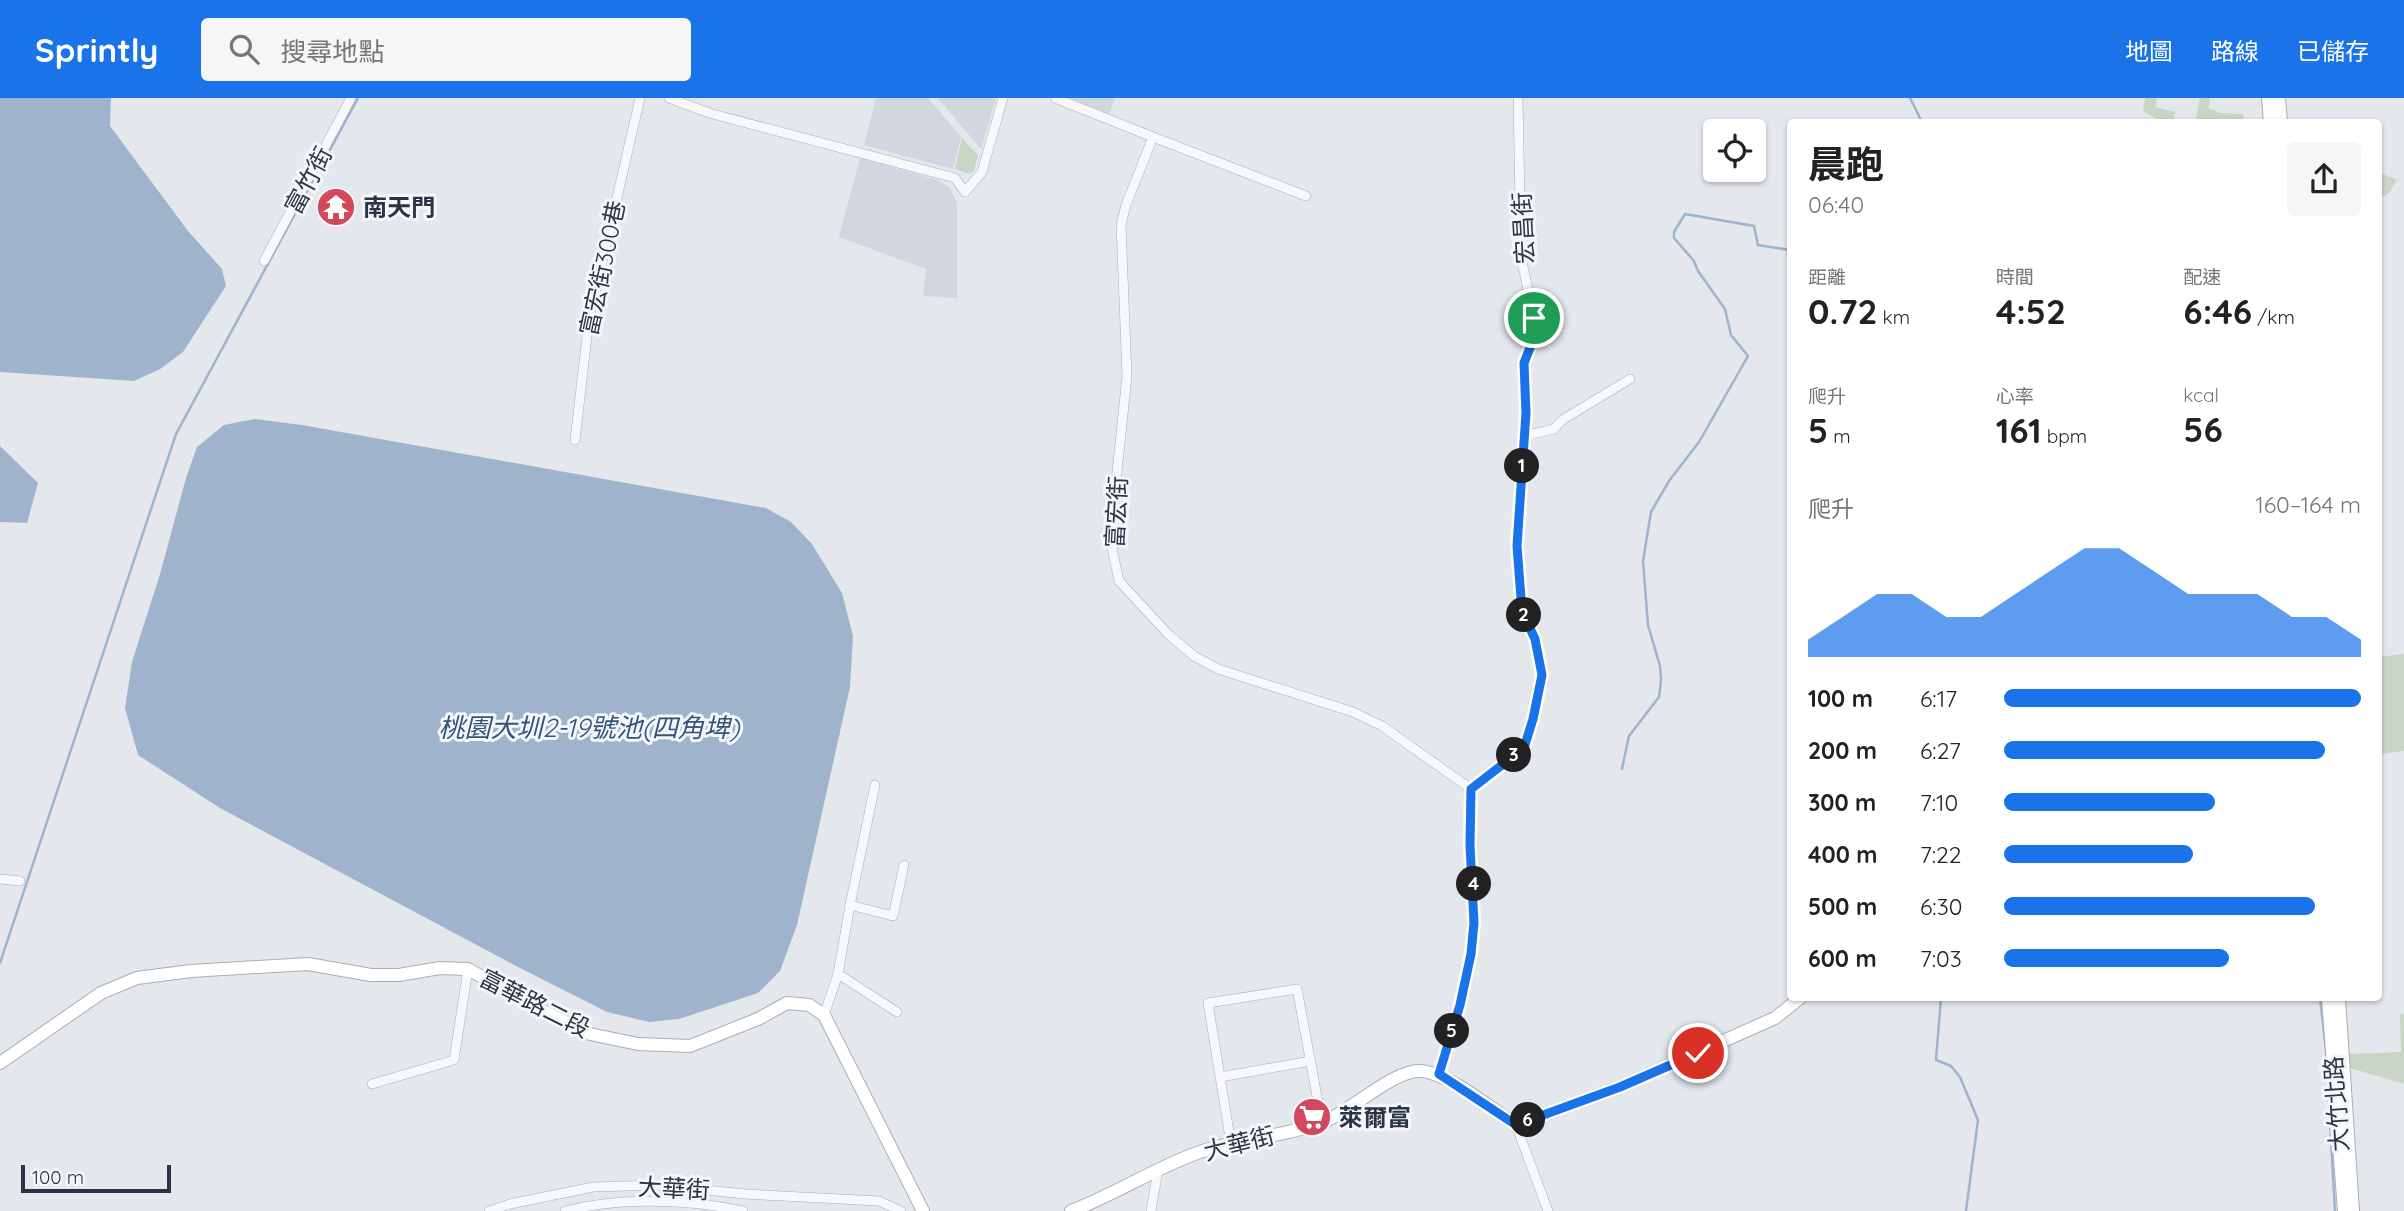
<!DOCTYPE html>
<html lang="zh-TW">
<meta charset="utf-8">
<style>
:root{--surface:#fff;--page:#f6f6f6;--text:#222;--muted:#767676;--accent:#1a73e8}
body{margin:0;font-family:Quicksand,"Noto Sans TC",sans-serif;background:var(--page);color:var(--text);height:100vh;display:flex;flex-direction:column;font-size:26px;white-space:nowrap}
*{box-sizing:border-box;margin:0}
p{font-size:23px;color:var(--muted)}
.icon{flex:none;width:38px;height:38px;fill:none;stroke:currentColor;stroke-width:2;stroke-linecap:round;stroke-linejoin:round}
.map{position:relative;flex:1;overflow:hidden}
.side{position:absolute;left:1787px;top:21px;width:595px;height:882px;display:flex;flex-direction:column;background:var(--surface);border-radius:7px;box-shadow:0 2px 5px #0004}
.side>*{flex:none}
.fabs{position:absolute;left:1703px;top:21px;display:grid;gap:14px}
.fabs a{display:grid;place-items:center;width:63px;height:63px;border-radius:7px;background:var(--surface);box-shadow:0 2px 5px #0004;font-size:35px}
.scale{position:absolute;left:21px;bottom:18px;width:150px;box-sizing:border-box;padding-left:7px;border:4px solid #2b3445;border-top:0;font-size:19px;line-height:24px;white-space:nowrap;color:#2b3445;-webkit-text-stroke:5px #f4f6f9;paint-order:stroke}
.pin{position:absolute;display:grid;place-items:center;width:60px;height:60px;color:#fff;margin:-30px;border:4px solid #fff;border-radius:50%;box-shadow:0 2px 7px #0007}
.km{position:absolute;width:35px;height:35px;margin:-18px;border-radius:50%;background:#222;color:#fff;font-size:19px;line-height:35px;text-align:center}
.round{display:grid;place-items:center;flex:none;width:74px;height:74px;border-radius:7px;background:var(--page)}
.summary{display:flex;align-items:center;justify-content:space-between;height:119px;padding:0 21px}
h1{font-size:38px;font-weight:700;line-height:52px}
.metrics{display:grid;grid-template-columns:repeat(3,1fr);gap:10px;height:119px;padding:7px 21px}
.metrics div{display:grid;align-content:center}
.metrics b{font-size:35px;font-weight:700}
.metrics small{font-size:19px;font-weight:400}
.metrics p{font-size:19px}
.chart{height:196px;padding:14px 21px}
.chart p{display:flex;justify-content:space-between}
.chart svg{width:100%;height:126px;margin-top:7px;fill:var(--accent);opacity:.7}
ul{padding:0 21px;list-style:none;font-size:23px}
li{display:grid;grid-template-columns:112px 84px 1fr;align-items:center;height:52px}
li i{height:18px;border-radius:9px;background:var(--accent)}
header{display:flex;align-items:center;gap:42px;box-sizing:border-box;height:98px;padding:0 35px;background:var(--accent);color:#fff}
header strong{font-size:33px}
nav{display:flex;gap:38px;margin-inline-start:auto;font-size:24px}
.search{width:490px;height:63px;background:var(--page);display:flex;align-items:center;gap:18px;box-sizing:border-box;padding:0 24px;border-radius:7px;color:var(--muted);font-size:26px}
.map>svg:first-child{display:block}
.built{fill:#d2d6de}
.green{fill:#c9d6c5}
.water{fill:#9fb4cc}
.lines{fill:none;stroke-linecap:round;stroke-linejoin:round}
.stream{stroke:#9fb4cc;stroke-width:2.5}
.street-casing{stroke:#a9aeb7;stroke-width:10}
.secondary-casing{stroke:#a9aeb7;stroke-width:14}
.street{stroke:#f7f8fa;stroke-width:9}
.secondary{stroke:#fff;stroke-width:12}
.route-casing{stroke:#fff;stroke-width:14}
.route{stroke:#1a73e8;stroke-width:9}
.labels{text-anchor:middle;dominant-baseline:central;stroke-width:6;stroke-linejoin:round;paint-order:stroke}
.street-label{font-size:24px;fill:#2b3445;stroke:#f4f6f9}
.poi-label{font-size:24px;font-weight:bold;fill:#2b3445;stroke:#f4f6f9;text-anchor:start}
.water-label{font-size:26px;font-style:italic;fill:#34527a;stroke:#f4f6f9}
</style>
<header>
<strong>Sprintly</strong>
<div class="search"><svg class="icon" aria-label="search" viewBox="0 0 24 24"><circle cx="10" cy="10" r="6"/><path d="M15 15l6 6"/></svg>搜尋地點</div>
<nav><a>地圖</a><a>路線</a><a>已儲存</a></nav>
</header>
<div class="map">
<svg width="2404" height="1113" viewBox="0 0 2404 1113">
<rect width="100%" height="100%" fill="#e4e7ec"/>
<g class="built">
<polygon points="876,0 928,0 961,39 953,71 864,47"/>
<polygon points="938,0 996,0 981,51"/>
<polygon points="1069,0 1115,0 1109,16"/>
<polygon points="860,60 938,82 950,90 957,105 957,200 923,198 926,171 839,139"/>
</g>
<g class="green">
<polygon points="2145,0 2157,0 2156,9 2175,14 2173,24 2158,22 2143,13"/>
<polygon points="2200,0 2211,0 2208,10 2220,15 2243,16 2244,24 2195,24"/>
<polygon points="962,40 978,57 974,73 969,76 955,71"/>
<polygon points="2378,74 2397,82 2389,95 2381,100 2382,119 2378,120"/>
<polygon points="2404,556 2404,653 2378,656 2378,559"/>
<polygon points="2404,916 2404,986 2350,970 2349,956 2401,954 2400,917"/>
</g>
<g class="water">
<polygon points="0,0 111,0 110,28 188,133 222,171 226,188 183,254 160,271 134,283 0,274"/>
<polygon points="255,321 302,327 766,410 791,424 812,446 842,495 853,538 850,589 797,827 780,873 758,895 679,921 649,924 607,914 518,869 220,710 138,657 125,610 132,564 160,476 186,380 197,349 224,327"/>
<polygon points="0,348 38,385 27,425 0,424"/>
</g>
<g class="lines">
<g class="stream">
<polyline points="1910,0 1922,24"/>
<polyline points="325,61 358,0"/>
<polyline points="1622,671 1629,638 1659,599 1661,582 1660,568 1648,527 1643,463 1651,414 1669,383 1699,344 1748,258 1731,237 1725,211 1698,173 1694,163 1674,140 1674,134 1685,116 1754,128 1758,147 1790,152"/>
<polyline points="0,865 176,336 316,77"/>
<polyline points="1941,900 1936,962 1951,968 1960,979 1978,1022 1966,1113"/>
<polyline points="2320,900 2326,952 2335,1113"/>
</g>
<g class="street-casing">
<g id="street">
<polyline points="669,0 709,15 955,80 965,94 982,74 1003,0"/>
<polyline points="1055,0 1153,39 1126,107 1121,127 1127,278 1110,441 1119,483 1168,536 1194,558 1218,571 1353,614 1382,628 1471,691"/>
<polyline points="1153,39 1306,98"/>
<polyline points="264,163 351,0"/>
<polyline points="1524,338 1554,331 1562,322 1630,281"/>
<polyline points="575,342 589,221 640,0"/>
<polyline points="0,781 20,783"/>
<polyline points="850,807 893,818 904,767"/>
<polyline points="838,876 897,914"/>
<polyline points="824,917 838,876 850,807 875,687"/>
<path d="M1439,976C1455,927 1472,876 1474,825C1475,800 1472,775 1470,750C1468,730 1470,710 1471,691L1524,650L1533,621L1542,577L1535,541L1522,513L1517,448L1526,315L1524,265L1535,237L1534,220L1521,159L1518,0"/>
<polyline points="1220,979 1311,963"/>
<polyline points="372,986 454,962 468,871"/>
<polyline points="1516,1027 1548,1113"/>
<polyline points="1231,1046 1208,905 1297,891 1322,1025"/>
<polyline points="489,1113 510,1106 593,1089 658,1087 745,1096 879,1103 901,1113"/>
<path d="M565,1113C619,1099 688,1101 743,1113"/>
<polyline points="1151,1113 1158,1072"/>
</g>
</g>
<g class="secondary-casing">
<g id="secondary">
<polyline points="2268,0 2270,24"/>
<polyline points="2279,0 2281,24"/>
<polyline points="2328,900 2344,1113"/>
<polyline points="2339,900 2353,1113"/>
<polyline points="0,965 101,895 137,880 191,873 308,866 371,877 399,877 440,870 468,871 531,907 590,936 638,946 690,948 758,921 787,905 809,907 824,917 923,1113"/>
<path d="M1071,1113C1114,1097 1153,1071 1197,1055C1237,1041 1281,1039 1321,1025C1349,1015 1392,973 1419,973C1446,973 1492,1011 1516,1027L1620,989L1775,920L1800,900"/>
</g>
</g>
<use href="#street" class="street"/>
<use href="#secondary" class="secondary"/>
</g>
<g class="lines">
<g class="route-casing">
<polyline id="route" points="1534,220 1535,237 1524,265 1526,315 1517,448 1522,513 1535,541 1542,577 1533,621 1524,650 1471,691 1470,747 1474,825 1471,856 1460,907 1439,976 1516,1027 1620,989 1698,955"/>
</g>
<use href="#route" class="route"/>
</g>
<defs>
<g id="temple-disc" transform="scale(2.0125)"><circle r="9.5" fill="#d1495b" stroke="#f4f6f9"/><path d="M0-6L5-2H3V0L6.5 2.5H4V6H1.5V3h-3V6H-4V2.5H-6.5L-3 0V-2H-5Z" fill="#fff"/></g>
<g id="supermarket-disc" transform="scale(2.0125)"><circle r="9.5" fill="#d1495b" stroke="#f4f6f9"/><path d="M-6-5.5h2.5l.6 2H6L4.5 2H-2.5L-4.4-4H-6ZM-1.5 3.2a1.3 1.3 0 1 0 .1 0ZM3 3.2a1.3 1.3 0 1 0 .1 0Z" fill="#fff"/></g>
</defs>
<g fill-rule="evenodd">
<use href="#temple-disc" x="336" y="109"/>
<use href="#supermarket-disc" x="1312" y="1019"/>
</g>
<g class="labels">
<g class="street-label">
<text transform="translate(308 82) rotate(-62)">富竹街</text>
<text transform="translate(1523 130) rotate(-93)">宏昌街</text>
<text transform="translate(602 170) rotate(-78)">富宏街300巷</text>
<text transform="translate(1116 414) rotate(-87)">富宏街</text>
<text transform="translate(535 905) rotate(27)">富華路二段</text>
<text transform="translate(2336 1006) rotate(-94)">大竹北路</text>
<text transform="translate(1239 1045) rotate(-14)">大華街</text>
<text transform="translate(674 1090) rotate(3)">大華街</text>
</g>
<g class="poi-label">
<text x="363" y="109">南天門</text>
<text x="1339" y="1019">萊爾富</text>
</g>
<g class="water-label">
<text x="589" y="629">桃園大圳2-19號池(四角埤)</text>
</g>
</g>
</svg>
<div class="fabs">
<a><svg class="icon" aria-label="locate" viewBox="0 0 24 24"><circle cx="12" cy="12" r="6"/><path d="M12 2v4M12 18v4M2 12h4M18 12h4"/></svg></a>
</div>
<div class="scale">100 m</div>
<div class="pin" style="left:1534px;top:220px;background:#1e9e55"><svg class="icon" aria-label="arrive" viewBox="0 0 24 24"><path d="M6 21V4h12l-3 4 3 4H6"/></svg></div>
<div class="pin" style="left:1698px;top:955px;background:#d93025"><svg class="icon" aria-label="check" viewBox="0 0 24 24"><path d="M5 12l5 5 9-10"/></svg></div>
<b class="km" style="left:1522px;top:368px">1</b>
<b class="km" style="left:1524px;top:517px">2</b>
<b class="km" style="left:1514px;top:657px">3</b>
<b class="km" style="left:1474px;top:786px">4</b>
<b class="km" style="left:1452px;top:933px">5</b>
<b class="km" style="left:1528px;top:1022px">6</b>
<section class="side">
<div class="summary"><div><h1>晨跑</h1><p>06:40</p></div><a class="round"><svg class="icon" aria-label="share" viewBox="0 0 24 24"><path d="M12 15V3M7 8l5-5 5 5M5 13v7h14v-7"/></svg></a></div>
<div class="metrics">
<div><p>距離</p><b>0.72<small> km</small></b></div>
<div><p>時間</p><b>4:52</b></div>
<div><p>配速</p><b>6:46<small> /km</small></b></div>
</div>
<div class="metrics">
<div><p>爬升</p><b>5<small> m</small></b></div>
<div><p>心率</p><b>161<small> bpm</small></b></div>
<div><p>kcal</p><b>56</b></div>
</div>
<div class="chart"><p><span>爬升</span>160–164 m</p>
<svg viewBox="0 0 160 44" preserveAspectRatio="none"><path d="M0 44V38L10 30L20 22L30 22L40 30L50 30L60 22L70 14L80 6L90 6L100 14L110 22L120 22L130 22L140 30L150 30L160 38V44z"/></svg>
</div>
<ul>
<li><b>100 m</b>6:17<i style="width:100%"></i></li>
<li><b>200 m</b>6:27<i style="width:90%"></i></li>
<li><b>300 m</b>7:10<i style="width:59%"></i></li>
<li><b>400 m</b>7:22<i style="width:53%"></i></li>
<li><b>500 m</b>6:30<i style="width:87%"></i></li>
<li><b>600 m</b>7:03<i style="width:63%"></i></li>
</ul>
</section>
</div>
